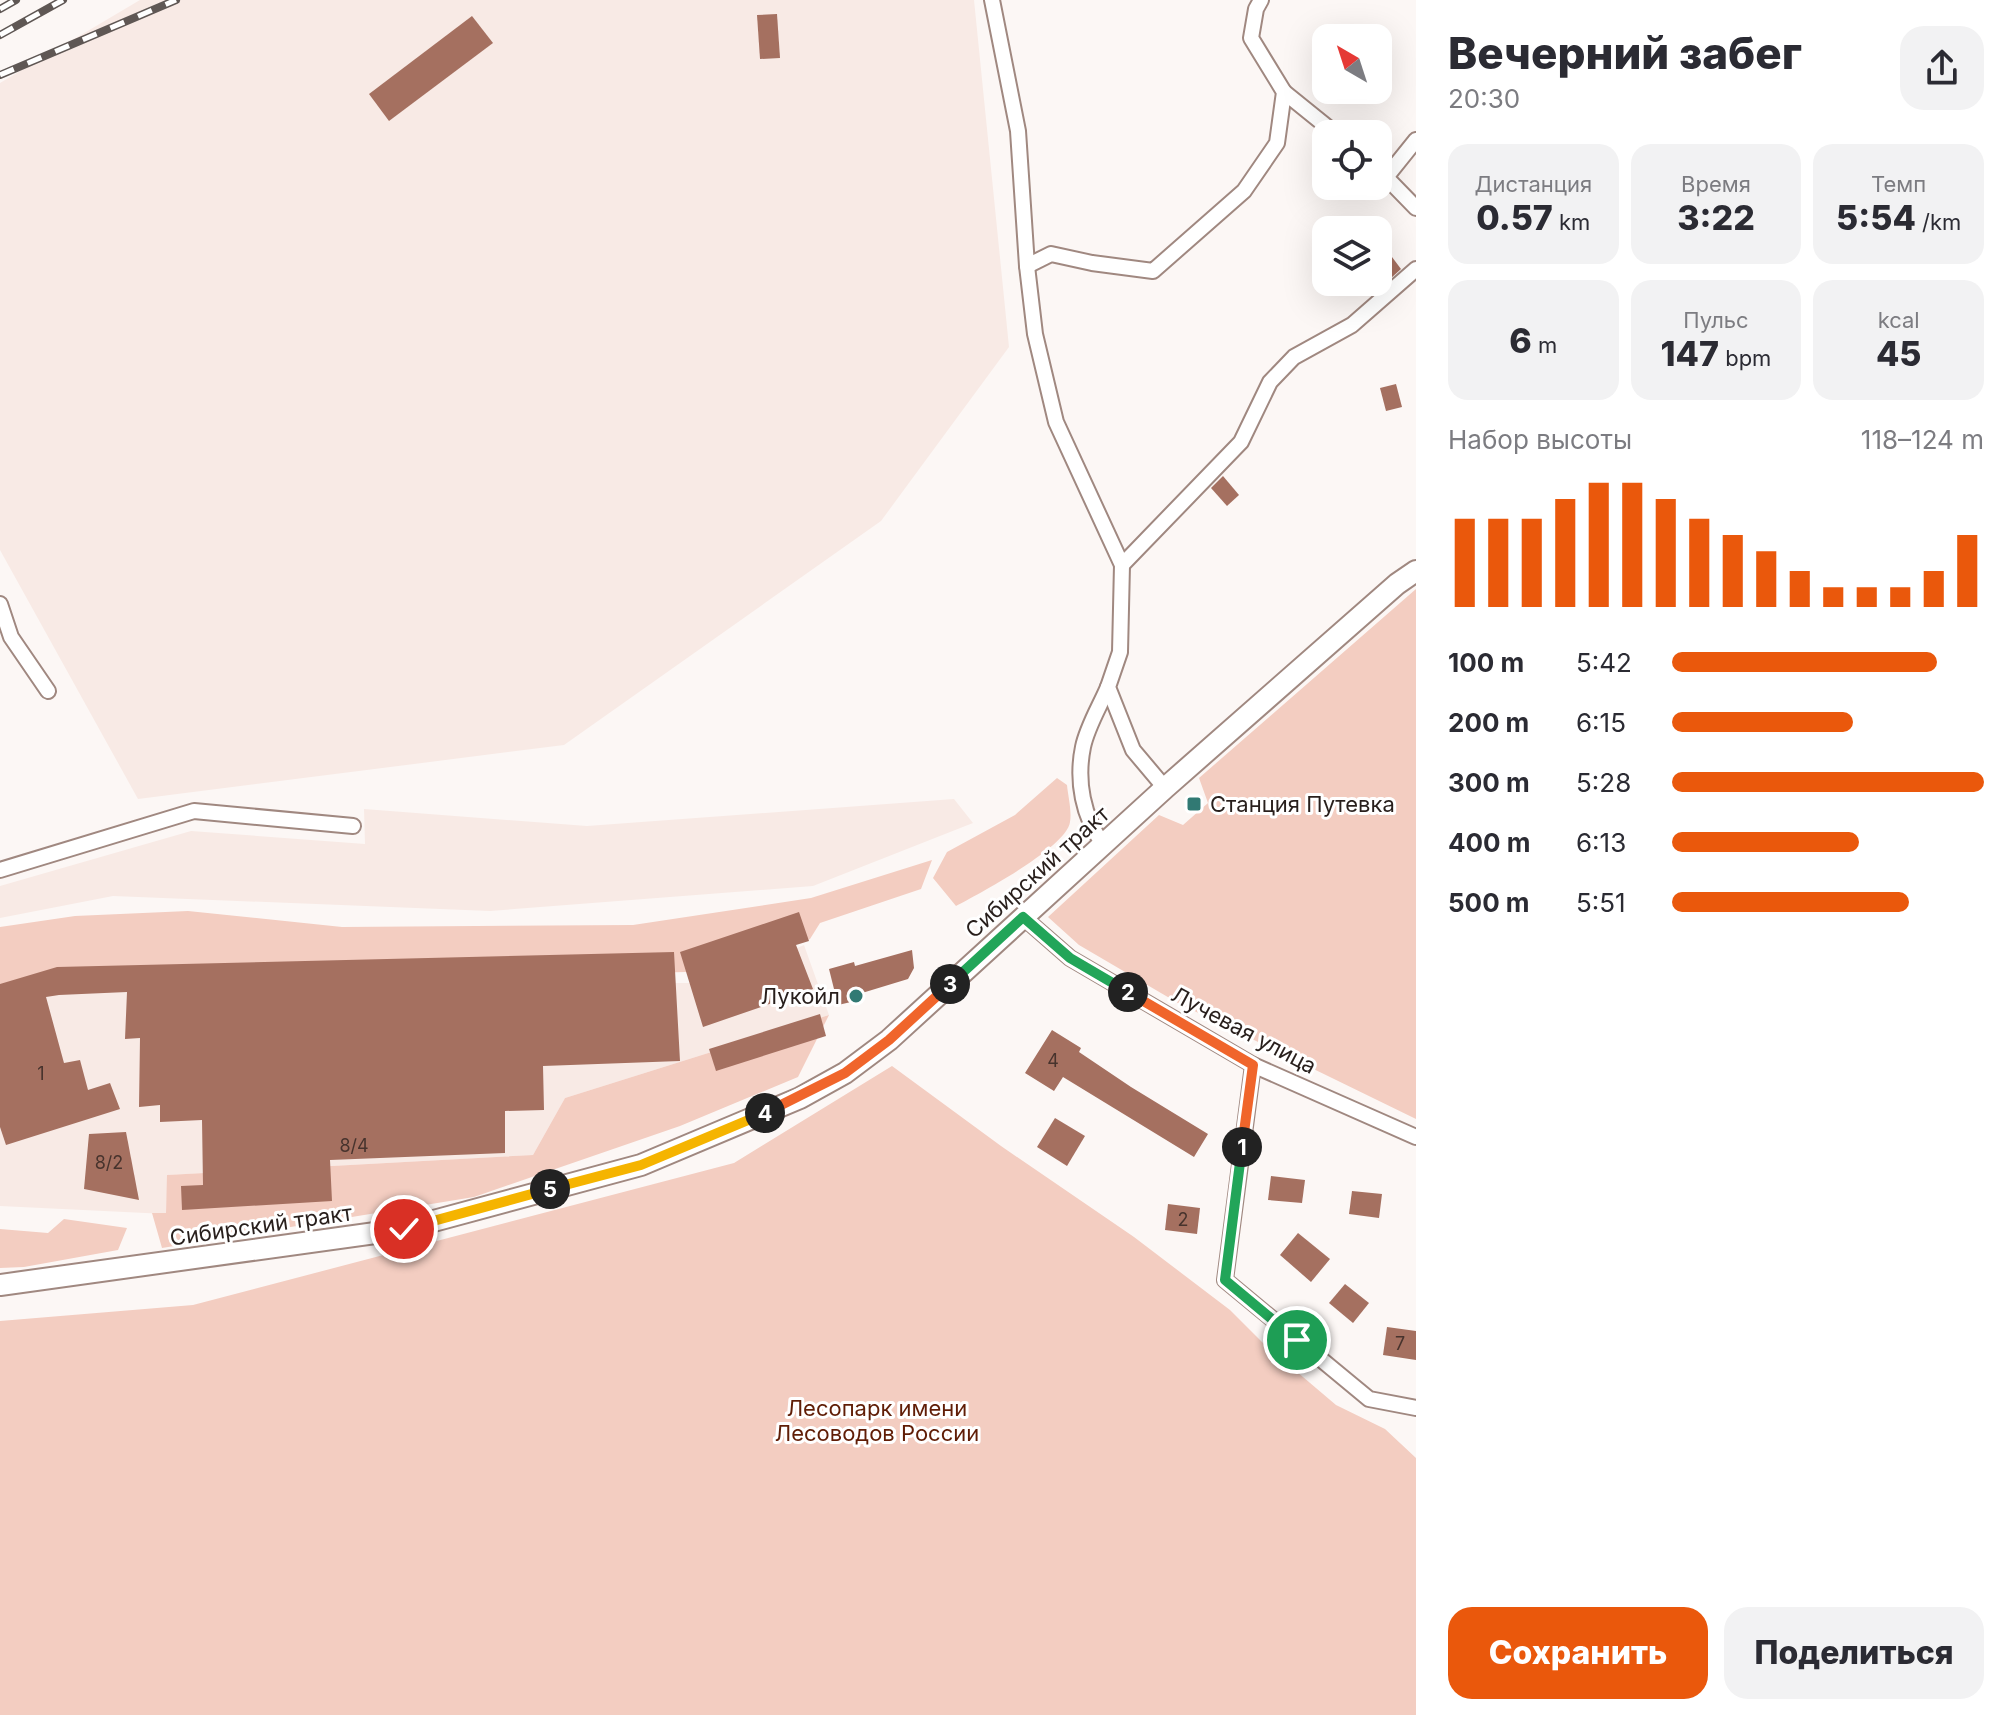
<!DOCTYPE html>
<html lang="ru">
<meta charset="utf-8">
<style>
:root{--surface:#fff;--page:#f2f2f3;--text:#2b2b33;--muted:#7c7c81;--accent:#ea580c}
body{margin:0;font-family:Inter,sans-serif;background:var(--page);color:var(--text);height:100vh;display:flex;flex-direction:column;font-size:30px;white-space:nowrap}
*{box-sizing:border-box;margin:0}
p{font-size:26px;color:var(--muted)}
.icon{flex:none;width:44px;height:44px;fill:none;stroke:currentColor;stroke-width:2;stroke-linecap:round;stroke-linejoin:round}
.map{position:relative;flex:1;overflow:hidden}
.details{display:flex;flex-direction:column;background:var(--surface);width:600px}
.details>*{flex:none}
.needle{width:52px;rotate:321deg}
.buttons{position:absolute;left:1312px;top:24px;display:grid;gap:16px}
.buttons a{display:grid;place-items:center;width:80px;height:80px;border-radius:16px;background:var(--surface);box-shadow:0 8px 32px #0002;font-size:40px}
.pin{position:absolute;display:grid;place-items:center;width:68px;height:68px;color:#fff;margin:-34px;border:4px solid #fff;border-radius:50%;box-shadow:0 2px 8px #0007}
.km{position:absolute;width:40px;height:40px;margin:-20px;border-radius:50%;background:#222;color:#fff;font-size:22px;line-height:40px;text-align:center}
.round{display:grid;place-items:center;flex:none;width:84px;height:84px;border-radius:24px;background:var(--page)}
.summary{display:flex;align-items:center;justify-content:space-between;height:136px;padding:0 32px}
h1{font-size:44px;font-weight:800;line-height:60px}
.metrics{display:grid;grid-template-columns:repeat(3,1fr);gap:12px;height:136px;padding:8px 32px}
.metrics div{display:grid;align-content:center;border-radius:20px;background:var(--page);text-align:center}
.metrics b{font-size:34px;font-weight:800}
.metrics small{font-size:22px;font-weight:400}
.metrics p{font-size:22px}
.chart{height:224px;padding:16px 32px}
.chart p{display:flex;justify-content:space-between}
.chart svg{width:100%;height:144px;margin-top:8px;stroke:var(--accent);stroke-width:6}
.button{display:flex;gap:16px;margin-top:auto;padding:16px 32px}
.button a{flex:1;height:92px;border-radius:24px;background:var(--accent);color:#fff;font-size:32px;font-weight:800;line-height:92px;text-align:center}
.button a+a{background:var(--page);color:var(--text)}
ul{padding:0 32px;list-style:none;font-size:26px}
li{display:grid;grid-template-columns:128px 96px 1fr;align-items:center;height:60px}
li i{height:20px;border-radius:10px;background:var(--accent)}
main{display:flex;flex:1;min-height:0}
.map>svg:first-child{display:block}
.built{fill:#f8eae5}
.green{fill:#f3cdc1}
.building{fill:#a57060}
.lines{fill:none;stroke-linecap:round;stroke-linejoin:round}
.minor-casing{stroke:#a08880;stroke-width:18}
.secondary-casing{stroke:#a08880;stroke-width:24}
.minor{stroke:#fff;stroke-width:14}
.secondary{stroke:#fff;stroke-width:20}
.rail-casing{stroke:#5f5754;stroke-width:8}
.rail{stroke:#fff;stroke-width:5;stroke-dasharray:15;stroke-linecap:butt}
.split-1-casing{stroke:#fff;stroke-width:16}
.split-2-casing{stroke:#fff;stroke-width:16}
.split-3-casing{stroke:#fff;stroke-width:16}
.split-4-casing{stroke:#fff;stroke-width:16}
.split-5-casing{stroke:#fff;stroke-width:16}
.split-6-casing{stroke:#fff;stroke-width:16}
.split-1{stroke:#22a559;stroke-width:10}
.split-2{stroke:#f0652b;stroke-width:10}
.split-3{stroke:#22a559;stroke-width:10}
.split-4{stroke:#f0652b;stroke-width:10}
.split-5{stroke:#f5b400;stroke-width:10}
.split-6{stroke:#f5b400;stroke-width:10}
.poi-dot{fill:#317973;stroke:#fff;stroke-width:3}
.labels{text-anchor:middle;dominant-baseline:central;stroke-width:6;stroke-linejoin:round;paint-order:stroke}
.number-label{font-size:18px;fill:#47332d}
.poi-label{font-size:22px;fill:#281f1c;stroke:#fff;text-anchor:start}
.street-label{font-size:22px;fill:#281f1c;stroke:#fff}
.park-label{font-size:22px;fill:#601d06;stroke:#fff}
</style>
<main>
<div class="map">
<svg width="1416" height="1715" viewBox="0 0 1416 1715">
<rect width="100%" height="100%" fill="#fcf7f5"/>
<g class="built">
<polygon points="140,0 974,0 1009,347 881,521 564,745 138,799 0,550 0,83"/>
<polygon points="954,799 973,823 813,886 490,911 113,896 0,918 0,886 191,831 365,844 364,809 587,826"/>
<polygon points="804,945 829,1015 565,1098 533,1155 168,1175 166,1214 0,1206 0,996 76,984 714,983"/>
</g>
<g class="green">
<polygon points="1416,589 1416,1119 1178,1003 1079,945 1048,917 1159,815 1183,825 1208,803 1199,778"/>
<path d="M1057,778L1067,785C1068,796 1072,811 1070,822C1067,847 979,894 956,906L933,878L947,852L1015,815Z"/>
<polygon points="932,860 921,889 820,923 810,939 725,971 0,989 0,927 75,916 188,911 342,927 633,925 811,898"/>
<polygon points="829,1015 798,1077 680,1126 474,1197 162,1248 152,1213 166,1213 167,1175 533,1155 565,1098"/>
<polygon points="892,1066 1001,1146 1134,1237 1230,1310 1264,1344 1336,1405 1385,1429 1416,1458 1416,1715 0,1715 0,1321 193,1305 734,1163"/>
<polygon points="64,1219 127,1228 118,1250 24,1267 0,1268 0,1229 48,1233"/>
</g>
<g class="building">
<polygon points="777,14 780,58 760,59 757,15"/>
<polygon points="472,16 493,43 389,121 369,94"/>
<polygon points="1392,257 1401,269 1390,279 1380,266"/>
<polygon points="1396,384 1402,407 1386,411 1380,388"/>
<polygon points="1223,476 1239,495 1227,506 1211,488"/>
<polygon points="799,912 809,941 796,945 813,989 703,1027 680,952"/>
<polygon points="912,950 914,968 908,979 862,993 864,999 838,1005 829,969 854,962 855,966"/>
<polygon points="674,952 680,1061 543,1066 544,1110 505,1111 505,1153 330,1160 332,1201 182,1210 181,1186 203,1185 202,1120 160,1122 160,1105 139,1107 140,1038 125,1039 127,992 59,995 46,997 64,1063 80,1060 88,1090 110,1083 120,1109 6,1145 0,1127 0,984 57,967"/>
<polygon points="820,1014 826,1036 716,1071 709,1049"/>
<polygon points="1052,1030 1081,1048 1079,1052 1131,1087 1208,1134 1194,1157 1063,1077 1054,1091 1025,1073"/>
<polygon points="1055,1118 1085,1136 1067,1166 1037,1147"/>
<polygon points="126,1132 139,1200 84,1189 89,1134"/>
<polygon points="1271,1176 1305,1180 1302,1203 1268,1200"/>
<polygon points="1352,1191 1382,1194 1379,1218 1349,1214"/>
<polygon points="1168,1204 1200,1208 1197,1234 1165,1230"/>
<polygon points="1298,1233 1330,1259 1311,1282 1280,1255"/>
<polygon points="1345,1284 1369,1303 1353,1323 1329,1303"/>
<polygon points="1387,1327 1416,1331 1416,1360 1383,1355"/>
</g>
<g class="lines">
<g class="minor-casing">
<g id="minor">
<polyline points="992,0 1018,131 1027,266 1035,334 1056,422 1122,565 1120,652 1108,687 1133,750 1165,788"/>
<polyline points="1284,92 1336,134"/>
<polyline points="1378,169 1416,208"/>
<polyline points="1387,176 1416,140"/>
<polyline points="1027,266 1051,254 1092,263 1153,271 1244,191 1277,143 1284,92 1251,38 1256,9 1261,0"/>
<polyline points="1122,565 1241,442 1270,382 1294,357 1352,325 1416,269"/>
<polyline points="0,604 11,637 48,691"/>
<path d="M1103,844C1083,817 1076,781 1083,747C1087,727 1100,706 1108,687"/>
<polyline points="0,870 194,811 353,826"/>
<polyline points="1023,917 1070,958 1253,1065 1416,1137"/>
<polyline points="1253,1065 1225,1280 1369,1399 1416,1408"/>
</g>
</g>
<g class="secondary-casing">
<polyline id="secondary" points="0,1285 404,1229 641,1165 800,1098 845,1073 889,1040 1165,788 1397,584 1416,571"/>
</g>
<use href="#minor" class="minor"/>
<use href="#secondary" class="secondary"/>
<g class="rail-casing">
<g id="rail">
<polyline points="0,9 16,0"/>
<polyline points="0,35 63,0"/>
<polyline points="0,75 176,0"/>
</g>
</g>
<use href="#rail" class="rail"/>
</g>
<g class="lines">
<g class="split-1-casing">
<polyline id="split-1" points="1242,1147 1225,1280 1297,1340"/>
</g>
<g class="split-2-casing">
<polyline id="split-2" points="1128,992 1253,1065 1242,1147"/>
</g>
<g class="split-3-casing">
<polyline id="split-3" points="950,984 1023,917 1070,958 1128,992"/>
</g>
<g class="split-4-casing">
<polyline id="split-4" points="765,1113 845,1073 889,1040 950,984"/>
</g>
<g class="split-5-casing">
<polyline id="split-5" points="550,1189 641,1165 765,1113"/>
</g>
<g class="split-6-casing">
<polyline id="split-6" points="404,1229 550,1189"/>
</g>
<use href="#split-1" class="split-1"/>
<use href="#split-2" class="split-2"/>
<use href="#split-3" class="split-3"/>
<use href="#split-4" class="split-4"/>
<use href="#split-5" class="split-5"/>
<use href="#split-6" class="split-6"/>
</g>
<g class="poi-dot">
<rect x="1186" y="796" width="16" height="16" rx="4"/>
<circle cx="856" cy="996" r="8"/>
</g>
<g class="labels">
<g class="number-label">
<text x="1053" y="1060">4</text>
<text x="41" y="1073">1</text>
<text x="354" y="1145">8/4</text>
<text x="109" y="1162">8/2</text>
<text x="1183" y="1219">2</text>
<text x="1400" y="1343">7</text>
</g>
<g class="poi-label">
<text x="1210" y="804">Станция Путевка</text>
<text x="840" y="996" text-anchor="end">Лукойл</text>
</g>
<g class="street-label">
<text transform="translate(1037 872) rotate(-42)">Сибирский тракт</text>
<text transform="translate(1244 1030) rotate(28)">Лучевая улица</text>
<text transform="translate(261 1225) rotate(-8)">Сибирский тракт</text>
</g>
<g class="park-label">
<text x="877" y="1408">Лесопарк имени<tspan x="877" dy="25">Лесоводов России</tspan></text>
</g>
</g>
</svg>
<div class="buttons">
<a><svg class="needle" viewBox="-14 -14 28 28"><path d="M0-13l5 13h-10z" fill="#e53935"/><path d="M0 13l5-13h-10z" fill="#7c7c81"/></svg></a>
<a><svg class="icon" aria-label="locate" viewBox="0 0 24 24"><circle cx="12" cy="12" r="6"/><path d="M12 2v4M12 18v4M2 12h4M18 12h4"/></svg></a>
<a><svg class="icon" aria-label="layers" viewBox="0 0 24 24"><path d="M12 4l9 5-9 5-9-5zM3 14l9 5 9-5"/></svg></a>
</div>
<div class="pin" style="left:1297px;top:1340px;background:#1e9e55"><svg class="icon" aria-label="arrive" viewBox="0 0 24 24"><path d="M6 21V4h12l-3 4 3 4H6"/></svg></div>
<div class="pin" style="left:404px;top:1229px;background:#d93025"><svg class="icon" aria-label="check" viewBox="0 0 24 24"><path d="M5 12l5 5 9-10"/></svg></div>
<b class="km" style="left:1242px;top:1147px">1</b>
<b class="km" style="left:1128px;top:992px">2</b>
<b class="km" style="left:950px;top:984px">3</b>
<b class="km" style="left:765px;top:1113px">4</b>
<b class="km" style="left:550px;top:1189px">5</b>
</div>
<section class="details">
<div class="summary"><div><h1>Вечерний забег</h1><p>20:30</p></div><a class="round"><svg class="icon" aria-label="share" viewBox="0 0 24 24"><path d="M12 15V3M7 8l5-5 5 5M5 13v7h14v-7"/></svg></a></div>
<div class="metrics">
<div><p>Дистанция</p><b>0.57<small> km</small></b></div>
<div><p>Время</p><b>3:22</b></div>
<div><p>Темп</p><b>5:54<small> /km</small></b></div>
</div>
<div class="metrics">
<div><b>6<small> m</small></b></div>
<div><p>Пульс</p><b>147<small> bpm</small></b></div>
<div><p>kcal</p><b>45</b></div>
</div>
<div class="chart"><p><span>Набор высоты</span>118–124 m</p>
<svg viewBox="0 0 160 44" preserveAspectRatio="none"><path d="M5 44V17M15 44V17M25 44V17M35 44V11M45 44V6M55 44V6M65 44V11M75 44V17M85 44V22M95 44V27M105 44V33M115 44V38M125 44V38M135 44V38M145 44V33M155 44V22"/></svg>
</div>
<ul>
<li><b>100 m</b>5:42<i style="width:85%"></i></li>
<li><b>200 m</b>6:15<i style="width:58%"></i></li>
<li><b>300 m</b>5:28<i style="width:100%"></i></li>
<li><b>400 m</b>6:13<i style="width:60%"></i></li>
<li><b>500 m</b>5:51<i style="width:76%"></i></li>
</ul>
<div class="button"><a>Сохранить</a><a>Поделиться</a></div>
</section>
</main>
